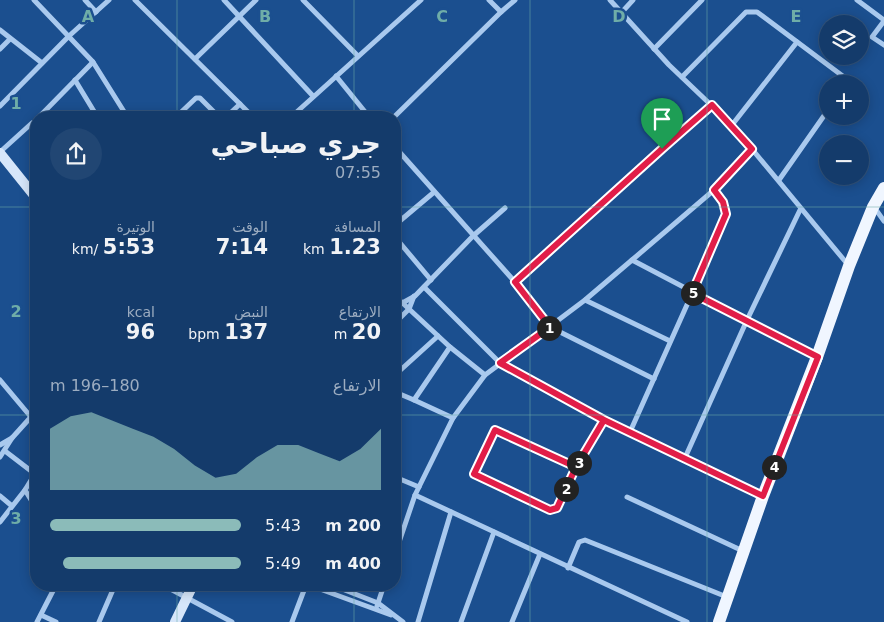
<!DOCTYPE html>
<html lang="ar">
<meta charset="utf-8">
<style>
:root{--surface:#143b6b;--page:#214673;--text:#f1f3f6;--muted:#9dadc1;--line:#33557e;--accent:#8bbbb9}
body{margin:0;font-family:"DejaVu Sans",Vazirmatn,sans-serif;background:var(--page);color:var(--text);direction:rtl;height:100vh;display:flex;flex-direction:column;font-size:19px;white-space:nowrap}
*{box-sizing:border-box;margin:0}
p{font-size:16px;color:var(--muted)}
.icon{flex:none;width:28px;height:28px;fill:none;stroke:currentColor;stroke-width:2;stroke-linecap:round;stroke-linejoin:round}
.map{position:relative;flex:1;overflow:hidden;direction:ltr}
.side{position:absolute;left:30px;top:111px;width:371px;height:480px;display:flex;flex-direction:column;background:var(--surface);border-radius:20px;box-shadow:0 2px 12px #0003,0 0 0 1px var(--line);direction:rtl}
.side>*{flex:none}
.tools{position:absolute;left:819px;top:15px;display:grid;gap:10px}
.tools a{display:grid;place-items:center;width:50px;height:50px;border-radius:50%;background:var(--surface);box-shadow:0 2px 12px #0003,0 0 0 1px var(--line);font-size:25px}
.pin{position:absolute;display:grid;place-items:center;width:42px;height:42px;color:#fff;margin:-51px -21px;border-radius:50% 50% 50% 0;rotate:-45deg;box-shadow:0 0 5px #0007}
.pin .icon{rotate:45deg}
.km{position:absolute;width:25px;height:25px;margin:-12px;border-radius:50%;background:#222;color:#fff;font-size:14px;line-height:25px;text-align:center}
.round{display:grid;place-items:center;flex:none;width:52px;height:52px;border-radius:26px;background:var(--page)}
.overview{display:flex;align-items:center;justify-content:space-between;height:85px;padding:0 20px}
h1{font-size:28px;font-weight:800;line-height:38px}
.stats{display:grid;grid-template-columns:repeat(3,1fr);gap:8px;height:85px;padding:5px 20px}
.stats div{display:grid;align-content:center}
.stats b{font-size:21px;font-weight:800}
.stats small{font-size:14px;font-weight:400}
.stats p{font-size:14px}
.chart{height:140px;padding:10px 20px}
.chart p{display:flex;justify-content:space-between}
.chart svg{width:100%;height:90px;margin-top:5px;fill:var(--accent);opacity:.7}
ul{padding:0 20px;list-style:none;font-size:16px}
li{display:grid;grid-template-columns:80px 60px 1fr;align-items:center;height:38px}
li i{height:12px;border-radius:6px;background:var(--accent)}
.map>svg:first-child{display:block}
.lines{fill:none;stroke-linecap:round;stroke-linejoin:round}
.street{stroke:#a9c9ee;stroke-width:5}
.secondary{stroke:#d6e6fa;stroke-width:10}
.primary{stroke:#f0f6ff;stroke-width:12}
.route-casing{stroke:#fff;stroke-width:10}
.route{stroke:#e11d48;stroke-width:6}
.grid{fill:none;stroke:#6fada8;stroke-width:1;stroke-opacity:0.55}
.grid-label{font-size:16px;text-anchor:middle;font-weight:bold;fill:#6fada8;stroke:#1b4f8f;stroke-width:5;stroke-linejoin:round;paint-order:stroke}
</style>
<div class="map">
<svg width="884" height="622" viewBox="0 0 884 622">
<rect width="100%" height="100%" fill="#1b4f8f"/>
<g class="lines">
<g class="street">
<polyline points="34,0 93,62 128,118"/>
<polyline points="85,0 96,12"/>
<polyline points="135,0 240,104"/>
<polyline points="224,0 313,96"/>
<polyline points="303,0 358,56"/>
<polyline points="610,0 669,65 732,125 849,266"/>
<polyline points="857,0 884,20"/>
<polyline points="501,12 515,0"/>
<polyline points="622,12 633,0"/>
<polyline points="884,21 872,37 884,45"/>
<polyline points="0,30 42,63"/>
<polyline points="0,49 10,39"/>
<polyline points="654,49 702,0"/>
<polyline points="195,59 256,0"/>
<polyline points="336,76 370,118"/>
<polyline points="682,77 746,12 757,12 844,77 845,84"/>
<polyline points="75,80 98,118"/>
<polyline points="0,106 69,36 109,0"/>
<polyline points="38,118 93,62"/>
<polyline points="175,118 196,98 200,98 220,118"/>
<polyline points="225,118 240,104 254,118"/>
<polyline points="290,118 421,0"/>
<polyline points="393,118 501,12 489,0"/>
<polyline points="732,125 797,42"/>
<polyline points="395,147 515,282 550,327 654,379"/>
<polyline points="0,152 32,123"/>
<polyline points="779,180 828,110"/>
<polyline points="874,207 884,221"/>
<polyline points="395,225 433,193"/>
<polyline points="395,237 431,280"/>
<polyline points="632,260 714,190 752,149"/>
<polyline points="515,282 712,105"/>
<polyline points="424,287 500,363 604,420 762,496"/>
<polyline points="395,296 450,347 485,375 585,300 632,260 817,357"/>
<polyline points="585,300 670,341"/>
<polyline points="395,307 415,296 473,236 505,208"/>
<polyline points="395,323 409,309 414,296"/>
<polyline points="395,375 438,336"/>
<polyline points="0,380 36,423"/>
<polyline points="395,392 414,400 450,347"/>
<polyline points="414,400 453,418"/>
<polygon points="495,429 576,467 557,508 550,511 474,474"/>
<polyline points="630,432 725,220 725,208 714,190"/>
<polyline points="0,445 12,438 30,418"/>
<polyline points="5,451 35,474"/>
<polyline points="0,457 12,438"/>
<polyline points="684,460 747,320 800,210"/>
<polyline points="576,467 604,420"/>
<polyline points="36,472 25,490 36,508"/>
<polyline points="395,477 419,487"/>
<polyline points="415,495 687,622"/>
<polyline points="0,496 12,506"/>
<polyline points="627,497 743,551"/>
<polyline points="0,522 25,490"/>
<polyline points="395,554 415,495 453,418 485,375"/>
<polyline points="568,568 579,542 585,540 727,597"/>
<polyline points="163,585 232,622"/>
<polyline points="309,585 391,615"/>
<polyline points="332,585 378,603 403,622"/>
<polyline points="377,606 384,585"/>
<polyline points="41,615 56,622"/>
<polyline points="37,622 56,585"/>
<polyline points="99,622 115,585"/>
<polyline points="292,622 306,585"/>
<polyline points="418,622 451,512"/>
<polyline points="461,622 494,532"/>
<polyline points="512,622 540,554"/>
</g>
<g class="secondary">
<polyline points="0,153 36,198"/>
<polyline points="175,622 193,585"/>
</g>
<polyline class="primary" points="719,622 763,496 817,357 849,266 873,207 884,188"/>
</g>
<g class="lines">
<g class="route-casing">
<polyline id="route" points="662,149 515,282 550,327 500,363 604,420 576,467 557,508 550,510 474,474 495,430 576,467 604,420 763,496 818,357 692,293 726,214 723,202 714,190 752,149 712,105 662,149"/>
</g>
<use href="#route" class="route"/>
</g>
<path class="grid" d="M177,0V118M354,0V118M530,0V622M707,0V622M0,207H36M395,207H884M0,415H36M395,415H884M177,585V622M354,585V622"/>
<g class="grid-label">
<text x="88" y="22">A</text>
<text x="265" y="22">B</text>
<text x="442" y="22">C</text>
<text x="619" y="22">D</text>
<text x="796" y="22">E</text>
<text x="16" y="109">1</text>
<text x="16" y="317">2</text>
<text x="16" y="524">3</text>
</g>
</svg>
<div class="tools">
<a><svg class="icon" aria-label="layers" viewBox="0 0 24 24"><path d="M12 4l9 5-9 5-9-5zM3 14l9 5 9-5"/></svg></a>
<a>+</a>
<a>−</a>
</div>
<div class="pin" style="left:662px;top:149px;background:#1e9e55"><svg class="icon" aria-label="arrive" viewBox="0 0 24 24"><path d="M6 21V4h12l-3 4 3 4H6"/></svg></div>
<b class="km" style="left:549px;top:328px">1</b>
<b class="km" style="left:566px;top:489px">2</b>
<b class="km" style="left:579px;top:463px">3</b>
<b class="km" style="left:774px;top:467px">4</b>
<b class="km" style="left:693px;top:293px">5</b>
<section class="side">
<div class="overview"><div><h1>جري صباحي</h1><p>07:55</p></div><a class="round"><svg class="icon" aria-label="share" viewBox="0 0 24 24"><path d="M12 15V3M7 8l5-5 5 5M5 13v7h14v-7"/></svg></a></div>
<div class="stats">
<div><p>المسافة</p><b>1.23<small> km</small></b></div>
<div><p>الوقت</p><b>7:14</b></div>
<div><p>الوتيرة</p><b>5:53<small> /km</small></b></div>
</div>
<div class="stats">
<div><p>الارتفاع</p><b>20<small> m</small></b></div>
<div><p>النبض</p><b>137<small> bpm</small></b></div>
<div><p>kcal</p><b>96</b></div>
</div>
<div class="chart"><p><span>الارتفاع</span>180–196 m</p>
<svg viewBox="0 0 160 44" preserveAspectRatio="none"><path d="M0 44V14L10 8L20 6L30 10L40 14L50 18L60 24L70 32L80 38L90 36L100 28L110 22L120 22L130 26L140 30L150 24L160 14V44z"/></svg>
</div>
<ul>
<li><b>200 m</b>5:43<i style="width:100%"></i></li>
<li><b>400 m</b>5:49<i style="width:93%"></i></li>
</ul>
</section>
</div>
